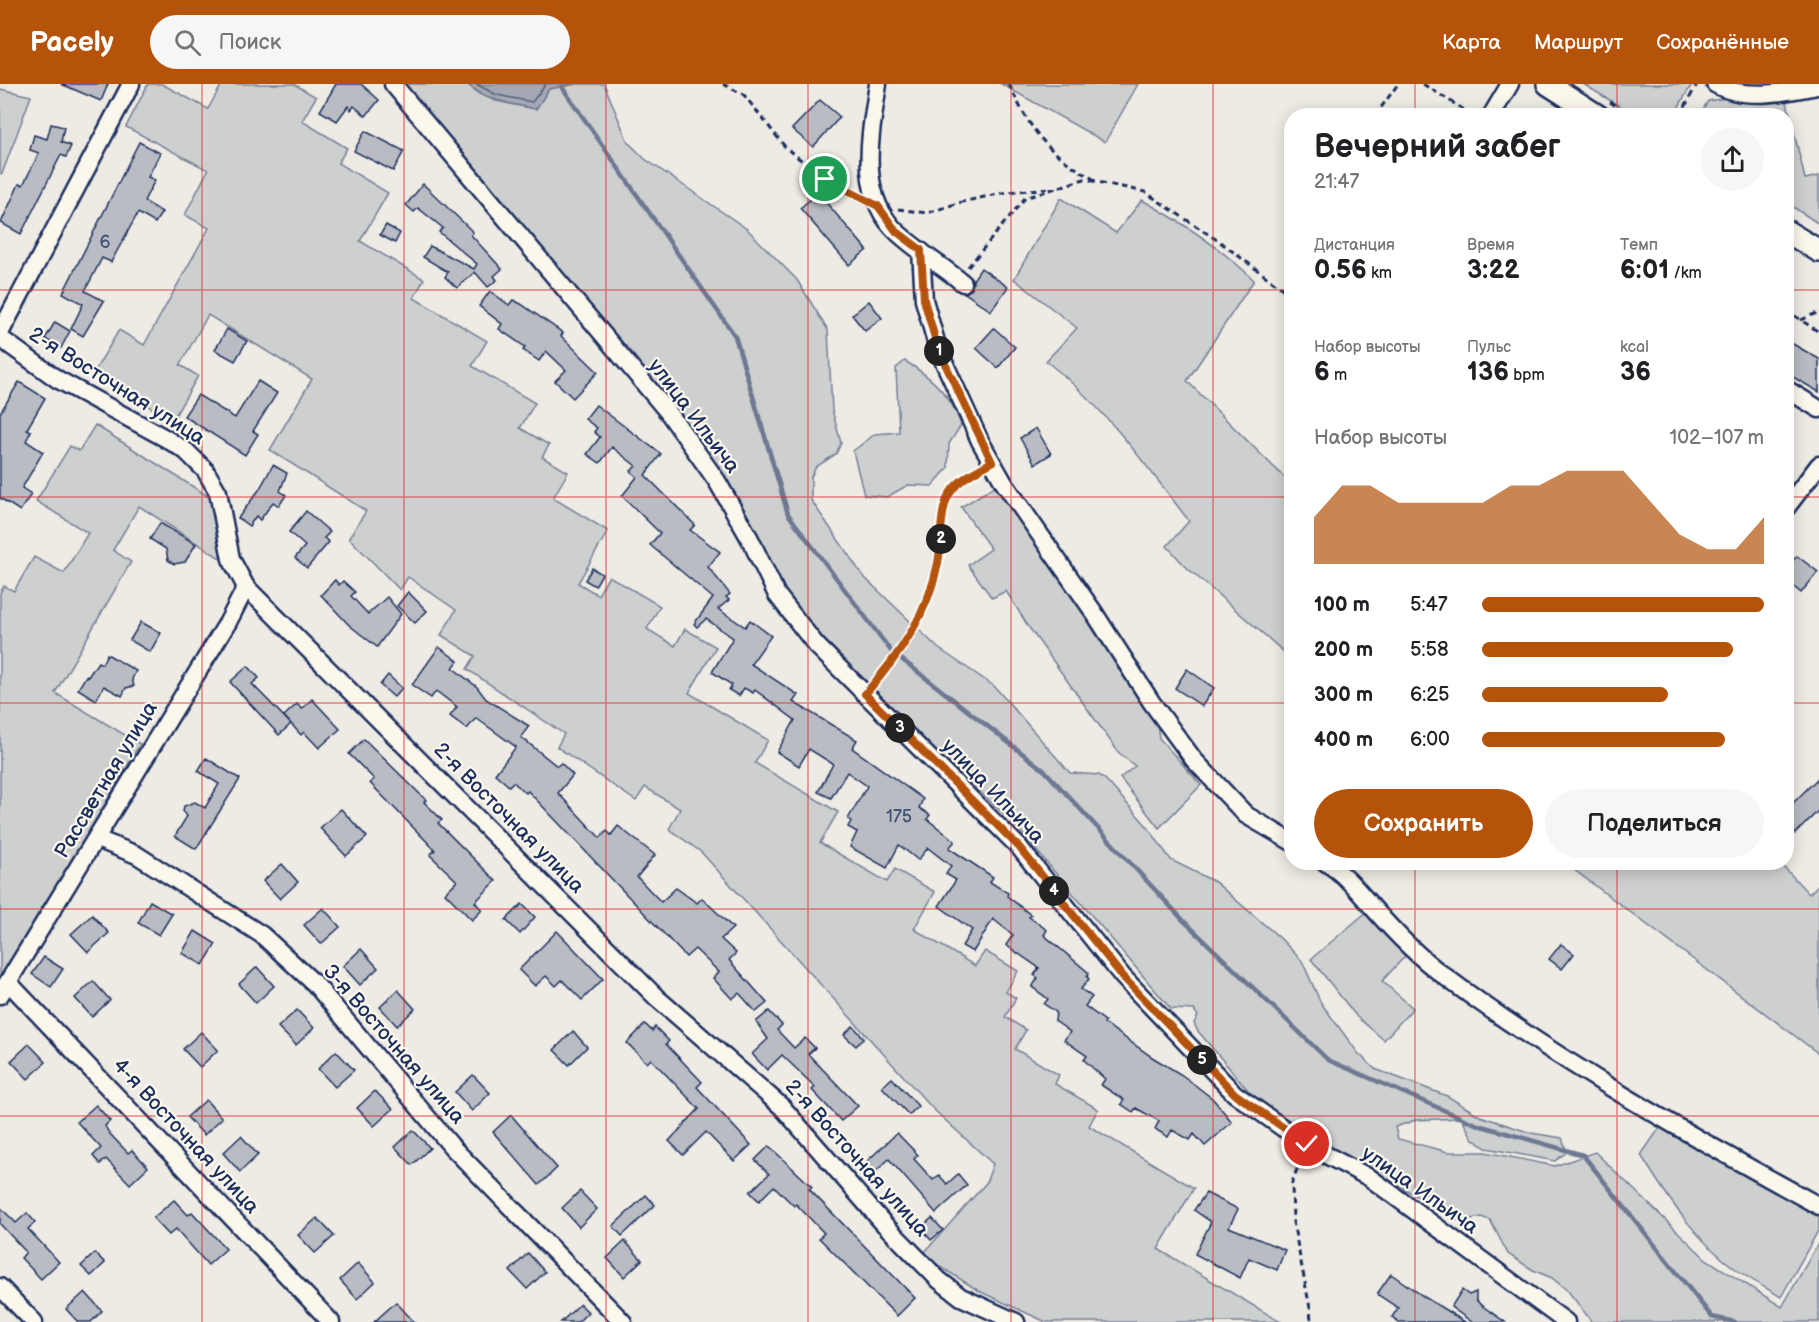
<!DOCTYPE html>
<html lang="ru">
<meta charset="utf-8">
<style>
:root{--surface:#fff;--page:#f6f6f6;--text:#202124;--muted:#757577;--accent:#b45309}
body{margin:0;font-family:"Balsamiq Sans",sans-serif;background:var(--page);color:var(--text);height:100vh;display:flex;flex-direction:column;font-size:22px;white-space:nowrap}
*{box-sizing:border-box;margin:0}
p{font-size:20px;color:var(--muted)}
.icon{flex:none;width:33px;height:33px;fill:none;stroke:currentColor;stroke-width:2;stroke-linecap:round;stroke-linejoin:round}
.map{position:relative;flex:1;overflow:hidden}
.drawer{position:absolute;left:1284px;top:24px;width:510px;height:762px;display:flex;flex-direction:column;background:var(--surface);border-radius:24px;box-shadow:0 3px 15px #0003}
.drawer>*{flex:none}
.pin{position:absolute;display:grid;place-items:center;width:51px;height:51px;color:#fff;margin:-26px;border:3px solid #fff;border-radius:50%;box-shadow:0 2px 6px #0007}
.km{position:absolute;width:30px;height:30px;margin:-15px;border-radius:50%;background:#222;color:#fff;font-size:16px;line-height:30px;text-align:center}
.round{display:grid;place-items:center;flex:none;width:63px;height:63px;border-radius:32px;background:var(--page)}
.head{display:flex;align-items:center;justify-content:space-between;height:102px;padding:0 30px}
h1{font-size:33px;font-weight:700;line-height:45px}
.metrics{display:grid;grid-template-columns:repeat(3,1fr);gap:9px;height:102px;padding:6px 30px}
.metrics div{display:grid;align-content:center}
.metrics b{font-size:26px;font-weight:700}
.metrics small{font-size:16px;font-weight:400}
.metrics p{font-size:16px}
.chart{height:168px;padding:12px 30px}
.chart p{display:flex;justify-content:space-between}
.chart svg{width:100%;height:108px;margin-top:6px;fill:var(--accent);opacity:.7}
.action{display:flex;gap:12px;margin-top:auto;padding:12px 30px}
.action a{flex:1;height:69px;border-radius:36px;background:var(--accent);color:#fff;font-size:24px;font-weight:700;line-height:69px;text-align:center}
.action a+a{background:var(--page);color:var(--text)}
ul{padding:0 30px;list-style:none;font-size:20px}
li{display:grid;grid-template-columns:96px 72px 1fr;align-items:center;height:45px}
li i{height:15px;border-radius:8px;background:var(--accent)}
header{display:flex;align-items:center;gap:36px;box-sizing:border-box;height:84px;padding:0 30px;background:var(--accent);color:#fff}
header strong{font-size:28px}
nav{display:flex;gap:33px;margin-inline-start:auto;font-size:21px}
.search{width:420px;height:54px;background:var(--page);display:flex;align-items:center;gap:15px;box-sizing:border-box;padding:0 21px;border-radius:33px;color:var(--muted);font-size:22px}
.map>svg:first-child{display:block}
.green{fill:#cecfcf;stroke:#747f96;stroke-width:1.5}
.water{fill:#a3a8b4;stroke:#6d7892;stroke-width:1.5}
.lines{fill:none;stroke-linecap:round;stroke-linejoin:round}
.shore{stroke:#515f80;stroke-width:1.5}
.stream{stroke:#6d7892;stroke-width:4.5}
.building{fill:#b9bcc3;stroke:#1b2f5e;stroke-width:1.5}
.minor-casing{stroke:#1b2f5e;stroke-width:21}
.major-casing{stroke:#1b2f5e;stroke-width:26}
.path{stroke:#1b2f5e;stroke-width:3;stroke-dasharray:6 4.5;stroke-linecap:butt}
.minor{stroke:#fbf7ec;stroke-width:16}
.major{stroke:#fbf7ec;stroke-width:21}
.route-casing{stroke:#fff;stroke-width:12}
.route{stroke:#b45309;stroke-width:8}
.grid{fill:none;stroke:#d62828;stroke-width:1.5;stroke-opacity:0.55}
.labels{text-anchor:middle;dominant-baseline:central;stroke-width:4.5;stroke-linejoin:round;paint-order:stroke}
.number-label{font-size:18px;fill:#425277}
.street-label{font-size:21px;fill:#1b2f5e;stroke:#fbf7ec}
</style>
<header>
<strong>Pacely</strong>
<div class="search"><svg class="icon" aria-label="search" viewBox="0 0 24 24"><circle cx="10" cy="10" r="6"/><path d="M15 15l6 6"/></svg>Поиск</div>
<nav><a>Карта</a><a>Маршрут</a><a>Сохранённые</a></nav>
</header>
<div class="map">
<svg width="1819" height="1238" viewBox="0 0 1819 1238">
<rect width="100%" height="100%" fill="#eeebe4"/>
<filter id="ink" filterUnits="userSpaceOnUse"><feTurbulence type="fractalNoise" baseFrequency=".0167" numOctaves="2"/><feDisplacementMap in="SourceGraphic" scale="12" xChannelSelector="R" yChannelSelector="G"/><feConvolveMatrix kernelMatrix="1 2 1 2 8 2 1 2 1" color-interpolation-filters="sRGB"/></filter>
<g filter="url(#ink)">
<g class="green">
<polygon points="148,0 162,0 208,25 222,0 294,0 316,13 302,37 347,64 338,79 388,109 360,157 424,195 414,214 487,257 472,282 535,319 520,344 549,361 542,373 568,388 553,414 608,447 578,499 598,511 609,492 660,522 647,545 675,562 685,545 716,563 689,609 768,656 755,679 838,728 820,759 887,798 895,785 935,808 914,845 975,882 985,867 1018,887 1006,908 1016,914 1005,933 1026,946 1015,965 1059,991 1055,1000 1098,1025 1089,1042 1194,1104 1158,1165 1281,1238 1046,1238 979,1207 922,1171 986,1099 993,1080 933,1025 701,768 669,745 680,725 645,703 636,717 557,663 564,650 467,585 475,572 441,551 456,526 408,493 400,506 349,454 366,427 270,366 312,295 208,231 180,281 198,292 172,337 94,288 119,246 144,261 209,144 185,131 208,86 126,43"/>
<polygon points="405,0 467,0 479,10 496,17 536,25 549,5 576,0 604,0 628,58 645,75 747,145 797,196 828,246 832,326 841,359 836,370 816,383 811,393 811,416 863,492 938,564 994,602 1070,689 1099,691 1106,696 1147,742 1171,776 1215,798 1280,854 1302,877 1321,919 1358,969 1375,985 1447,1012 1480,1032 1531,1049 1562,1054 1567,1068 1555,1077 1486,1064 1473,1055 1461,1034 1416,1036 1395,1043 1398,1055 1448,1068 1485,1068 1555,1082 1595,1068 1706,1175 1782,1223 1819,1158 1819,1238 1592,1238 1568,1207 1552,1194 1533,1186 1508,1170 1490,1136 1481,1133 1459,1137 1352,1074 1289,1042 1253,1012 1197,946 1194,939 1198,932 1194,926 1171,925 1014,740 933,664 808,539 776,495 675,324"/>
<polygon points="1001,0 1138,0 1105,58"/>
<polygon points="1583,0 1692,0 1674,31 1634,31"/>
<polygon points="0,5 31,12 2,90 0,89"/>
<polygon points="1727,14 1779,15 1787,18 1805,95 1819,92 1819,140 1787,119 1786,32 1699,32 1708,17"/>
<path d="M1061,114L1116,149L1142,116C1182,138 1221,164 1254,196L1187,297L1291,400V574L1185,482L1167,462L1189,437C1145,380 1103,321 1046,277L1077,244L1014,195Z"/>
<path d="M905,277C930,292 953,313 961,341L949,360L948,384L932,402L908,401L887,413L864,411L853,367L875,350L899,348L896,284Z"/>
<polygon points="95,341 211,414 223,476 139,422 113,466 131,478 55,609 140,660 3,895 0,892 0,509 4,502 14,507 34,473 64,489 88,449 36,417 70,362 79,367"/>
<polygon points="995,402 1092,526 1156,632 1159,654 1201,701 1159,744 1120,694 1135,682 1119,669 1028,542 1006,507 992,514 968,481 991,465 961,423"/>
<polygon points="1565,779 1780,779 1809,810 1819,800 1819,970"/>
<polygon points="1369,826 1408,869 1382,897 1413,924 1384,956 1357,933 1311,875"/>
<path d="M1661,1042L1819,1131V1145L1781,1213C1766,1204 1751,1196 1737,1186C1696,1157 1667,1113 1641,1071Z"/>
</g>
<path class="water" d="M467,0H576L549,5L536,25C511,20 487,17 467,0Z"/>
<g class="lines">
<polyline class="shore" points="476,0 497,11 532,18 546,0"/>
<polyline class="stream" points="562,3 735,252 788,430 891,567 1045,687 1183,836 1328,976 1478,1041 1583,1071 1712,1233 1735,1238"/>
</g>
<g class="building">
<polygon points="61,0 108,0 101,17"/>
<polygon points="336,0 361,0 379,16 366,32 354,22 351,26 348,22 337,37 320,27"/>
<polygon points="820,16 840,33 813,63 792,45"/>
<polygon points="51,40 64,43 61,58 71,62 66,73 61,71 21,150 1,139 19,100 23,101 39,69 30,66 34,51 47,55"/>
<polygon points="365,47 404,67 393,87 354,67"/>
<polygon points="139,58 160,69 148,93 155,96 144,117 162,128 155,139 138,129 111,178 102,174 85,207 104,217 83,252 71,245 83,220 63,209"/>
<polygon points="423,100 473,148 471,151 502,185 494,192 497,196 488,203 475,188 457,204 445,193 448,188 423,173 430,162 474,185 477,180 439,148 443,144 418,124 414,128 406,121"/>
<polygon points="818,109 867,166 849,181 800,124"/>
<polygon points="386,141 400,149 395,159 380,151"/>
<polygon points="981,184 1008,203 991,227 965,209 972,205 973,196"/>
<polygon points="490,207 509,221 513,216 521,220 563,249 561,252 598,288 573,314 555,297 566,286 546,267 539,277 523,266 525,263 499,245 502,240 479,222"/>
<polygon points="869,217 882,234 865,247 852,231"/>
<polygon points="55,238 70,247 61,264 45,255"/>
<polygon points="994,244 1015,263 998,284 976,264"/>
<polygon points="227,245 247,257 235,277 215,266"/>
<polygon points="1786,256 1819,275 1819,308 1786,289"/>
<polygon points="258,297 277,309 253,347 258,350 245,371 184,332 198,311 235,334"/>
<polygon points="19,298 45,314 27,345 31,347 26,357 43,368 22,404 31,410 20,427 0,414 0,329"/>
<polygon points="596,321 661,370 645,391 695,441 690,446 720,468 708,483 730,510 726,513 729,516 718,525 745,543 750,536 771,552 751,580 798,611 793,618 857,656 852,664 923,715 919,724 930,731 927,735 955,757 949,764 993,793 990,798 1008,809 1007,812 1031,831 1029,833 1047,846 1044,851 1089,889 1087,893 1089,895 1081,905 1092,913 1085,922 1105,937 1104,939 1152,973 1182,991 1213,1015 1232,1038 1205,1062 1194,1050 1190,1056 1172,1046 1168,1053 1155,1045 1159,1037 1136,1024 1133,1028 1121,1020 1124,1016 1101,1001 1105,995 1084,976 1087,972 1064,956 1070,948 1055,937 1056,928 1044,920 1048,915 1032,903 1038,894 1034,891 1039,884 1006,861 1013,851 993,835 973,868 962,862 972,846 939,822 956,796 946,790 951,782 928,764 918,776 899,761 887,784 850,763 857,748 848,743 851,737 848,735 867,702 847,688 831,714 818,708 833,680 809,665 799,682 777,668 795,636 755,606 753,609 744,604 739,612 729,606 732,601 712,588 733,554 706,535 697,543 694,540 713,514 650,461 660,449 622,412 637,393 631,387 636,382 612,363 600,379 587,370 600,353 594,348 597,344 585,335"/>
<polygon points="1036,344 1051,370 1035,380 1020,354"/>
<polygon points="273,381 287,389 280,407 286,411 279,422 273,418 260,436 256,432 249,442 238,434 259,406"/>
<polygon points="306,427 330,448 324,454 329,458 307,484 295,474 305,462 289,448"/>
<polygon points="160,439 196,460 185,478 174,480 168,476 166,465 150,455"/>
<polygon points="1797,472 1818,488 1801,509 1786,496 1786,484"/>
<polygon points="592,484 602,490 595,502 585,496"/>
<polygon points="335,496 339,501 343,497 355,508 351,512 368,530 387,513 401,530 377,563 349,541 321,511"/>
<polygon points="408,508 427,527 415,539 397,522"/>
<polygon points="141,538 161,549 150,568 130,556"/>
<polygon points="439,563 458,577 453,584 477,603 486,615 529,642 521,653 557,682 561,679 573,691 558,709 600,754 607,747 611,751 618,742 655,771 637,793 661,818 676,804 697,819 702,814 733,844 721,855 736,869 729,876 767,919 756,928 739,909 732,915 713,894 719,888 695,865 686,873 528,707 526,709 513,698 509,702 495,690 516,663 476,634 467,645 450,632 457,623 436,607 431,614 412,601"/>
<polygon points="107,570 136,587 132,595 134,602 126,604 122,612 104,602 96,616 78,605 86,592 88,593 98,578 102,580"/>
<polygon points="248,582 259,594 252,600 291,640 279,651 230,598"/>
<polygon points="1187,585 1214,604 1202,622 1175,604"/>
<polygon points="388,591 402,604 394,613 380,601"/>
<polygon points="312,615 340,645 319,664 304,648 301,651 284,632 297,620 302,625"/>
<polygon points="364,655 426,716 424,718 442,736 438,739 496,797 475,818 482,826 472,836 445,809 457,797 430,771 435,766 370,699 374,695 349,670"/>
<polygon points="206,674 240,695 196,765 175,752 187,732 183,727 184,722 195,718 205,724 219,700 198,687"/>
<polygon points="1819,693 1819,726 1795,750 1786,741 1786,726"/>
<polygon points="341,725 367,753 346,772 320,744"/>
<polygon points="282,780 298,798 280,815 263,797"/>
<polygon points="150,817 172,830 159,851 138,839"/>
<polygon points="522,820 535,833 520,850 506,836"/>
<polygon points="323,824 340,843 321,860 304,841"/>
<polygon points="92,831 109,849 88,868 71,850"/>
<polygon points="195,847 216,860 203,881 182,869"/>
<polygon points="557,847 603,895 582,916 562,896 556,902 546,892 535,902 519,886"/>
<polygon points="1561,860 1574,870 1562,885 1549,875"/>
<polygon points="361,865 378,884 360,901 343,882"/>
<polygon points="44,873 63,885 51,903 32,890"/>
<polygon points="257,883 274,902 256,919 239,900"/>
<polygon points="93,897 110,916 92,933 75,914"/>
<polygon points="398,906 415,925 397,942 380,923"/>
<polygon points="297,926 314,944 296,961 278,943"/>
<polygon points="769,927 782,941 777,946 794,964 805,954 815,964 808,970 858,1022 841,1037 812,1006 815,1003 782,971 767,986 752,970 768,955 756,938"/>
<polygon points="645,940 652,947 655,943 669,957 666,960 702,998 697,1003 751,1061 734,1077 706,1048 683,1071 669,1057 699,1025 651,975 647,979 627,959"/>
<polygon points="853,942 864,954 856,962 844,951"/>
<polygon points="573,947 587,963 569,981 554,966"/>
<polygon points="201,948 218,966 200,983 183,965"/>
<polygon points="29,960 46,978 28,995 11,977"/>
<polygon points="336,967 354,986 335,1003 318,985"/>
<polygon points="473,991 490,1009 472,1027 455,1008"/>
<polygon points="892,994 918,1022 909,1031 882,1003"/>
<polygon points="375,1007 393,1025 374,1042 357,1024"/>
<polygon points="206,1016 222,1034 204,1051 187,1033"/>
<polygon points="96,1021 110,1037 105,1042 109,1049 128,1069 132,1066 148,1083 130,1100 106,1075 100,1080 93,1072 101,1064 77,1038"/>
<polygon points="511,1031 557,1084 539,1101 493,1048"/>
<polygon points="413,1046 430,1064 412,1081 395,1063"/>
<polygon points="897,1049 918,1071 914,1075 933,1096 939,1091 947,1100 958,1090 967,1101 936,1129 889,1075 871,1092 862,1082"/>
<polygon points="241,1052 258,1071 240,1088 223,1069"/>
<polygon points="769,1062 812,1103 809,1105 915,1214 897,1232 819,1154 824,1149 796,1120 794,1122 774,1102 759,1117 750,1108 769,1090 755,1076"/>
<polygon points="580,1107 597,1125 579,1143 562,1124"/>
<polygon points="1206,1109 1238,1125 1229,1143 1285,1166 1277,1186 1249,1174 1240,1194 1195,1170 1211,1138 1194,1126"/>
<polygon points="646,1111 655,1121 622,1152 613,1142"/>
<polygon points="174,1116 188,1131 192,1128 226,1165 208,1181 176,1145 169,1151 153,1134"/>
<polygon points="0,1123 16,1139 27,1129 35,1138 28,1145 59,1178 41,1195 21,1174 26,1168 0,1140"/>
<polygon points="317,1134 334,1152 315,1169 298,1151"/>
<polygon points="932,1134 943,1146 931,1156 920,1144"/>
<polygon points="625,1157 642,1176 624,1193 607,1174"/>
<polygon points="95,1169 105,1179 91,1192 81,1182"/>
<polygon points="528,1169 545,1188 527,1205 510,1187"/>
<polygon points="358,1179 375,1198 357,1215 340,1196"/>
<polygon points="1391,1190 1426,1214 1465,1238 1399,1238 1392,1233 1398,1224 1377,1210"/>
<polygon points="1462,1206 1469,1211 1476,1208 1476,1216 1481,1221 1505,1238 1472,1238 1451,1223"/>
<polygon points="85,1208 102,1227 91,1238 78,1238 66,1225"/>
<polygon points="396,1218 414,1238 374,1238"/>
<polygon points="580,1220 588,1228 578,1238 561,1238"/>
</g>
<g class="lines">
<g class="minor-casing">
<g id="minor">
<polyline points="393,0 668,328 717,397 750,455 777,511 816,561 1019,763 1123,893 1235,1010 1307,1061 1370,1094 1566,1238"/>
<path d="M878,0C871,49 856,111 898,149C918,167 942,182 963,199"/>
<path d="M1715,0C1744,17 1786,8 1817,2"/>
<polyline points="1491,32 1510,0"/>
<polyline points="921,167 924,216 938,265 980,357 1004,399 1093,527 1152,619 1194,676 1246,731 1292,758"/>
<polyline points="0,249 131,0"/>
<polyline points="0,254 57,295 165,354 186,367 205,386 218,408 231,475 246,503 657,914 782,1023 884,1140 939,1196 961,1213 1016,1238"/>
<polyline points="1786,305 1819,325"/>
<polyline points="1786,424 1819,381"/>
<polyline points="97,755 137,771 262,851 315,900 453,1064 623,1238"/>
<path d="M1325,778C1345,790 1359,808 1374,825C1395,849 1417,872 1443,891C1560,979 1691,1052 1819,1122"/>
<polyline points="8,898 331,1238"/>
<polyline points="0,911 228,538 246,503"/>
<polyline points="0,1203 34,1238"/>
</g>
</g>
<g class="major-casing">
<g id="major">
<polyline points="1548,0 1598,32"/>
<polyline points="1786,147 1819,167"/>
</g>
</g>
<g class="path">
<polyline points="723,0 744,11 786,64 825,95 861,113"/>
<path d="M1009,0C1032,50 1047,68 1095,96"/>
<polyline points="1423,0 1474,32"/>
<polyline points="1610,18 1632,32"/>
<polyline points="1375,32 1398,0"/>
<polyline points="1680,32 1697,0"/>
<polyline points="898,125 927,129 962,118 1007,108 1050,104"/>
<polyline points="968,183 1025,114 1084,95 1145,108 1220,158 1292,212"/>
<polyline points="1786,226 1819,248"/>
<polyline points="1801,236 1819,228"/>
<path d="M874,600C905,566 929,524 938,479C942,459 939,434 947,415C953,400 966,393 980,385"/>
<polyline points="1301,1075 1292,1098 1293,1138 1310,1224 1311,1238"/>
</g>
<use href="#minor" class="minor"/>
<use href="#major" class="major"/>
</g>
</g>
<g class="lines" filter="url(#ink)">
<g class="route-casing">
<path id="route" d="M825,95L878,122L896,147L921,166L924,216L938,265L992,378C975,388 955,396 947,415C939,434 942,459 938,479C928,530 899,572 865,610L1019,763L1123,893L1235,1010L1307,1060"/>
</g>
<use href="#route" class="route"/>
</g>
<path class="grid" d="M202,0V1238M404,0V1238M606,0V1238M808,0V1238M1011,0V1238M1213,0V1238M1415,0V32M1617,0V32M0,206H1292M1786,206H1819M0,413H1292M1786,413H1819M0,619H1292M1786,619H1819M1415,778V1238M1617,778V1238M0,825H1819M0,1032H1819"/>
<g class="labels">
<g class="number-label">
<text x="105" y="158">6</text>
<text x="899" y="732">175</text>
</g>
<g class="street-label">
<text transform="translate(117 302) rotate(32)">2-я Восточная улица</text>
<text transform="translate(694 332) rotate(53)">улица Ильича</text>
<text transform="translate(106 696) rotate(-59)">Рассветная улица</text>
<text transform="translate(993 707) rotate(46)">улица Ильича</text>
<text transform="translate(509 734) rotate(45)">2-я Восточная улица</text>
<text transform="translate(394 960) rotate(49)">3-я Восточная улица</text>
<text transform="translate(186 1052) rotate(47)">4-я Восточная улица</text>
<text transform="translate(857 1074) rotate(48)">2-я Восточная улица</text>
<text transform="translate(1420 1106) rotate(35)">улица Ильича</text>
</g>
</g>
</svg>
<div class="pin" style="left:825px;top:95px;background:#1e9e55"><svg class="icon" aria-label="arrive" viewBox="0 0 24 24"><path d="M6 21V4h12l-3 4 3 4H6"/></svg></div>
<div class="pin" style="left:1307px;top:1060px;background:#d93025"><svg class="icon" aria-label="check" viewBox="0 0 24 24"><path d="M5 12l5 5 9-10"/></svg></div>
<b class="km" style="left:939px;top:267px">1</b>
<b class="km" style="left:941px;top:455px">2</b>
<b class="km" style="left:900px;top:644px">3</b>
<b class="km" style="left:1054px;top:807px">4</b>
<b class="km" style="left:1202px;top:976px">5</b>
<section class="drawer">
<div class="head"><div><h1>Вечерний забег</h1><p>21:47</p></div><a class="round"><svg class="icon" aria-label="share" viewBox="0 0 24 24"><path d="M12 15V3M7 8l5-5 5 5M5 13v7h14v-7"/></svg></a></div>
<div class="metrics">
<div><p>Дистанция</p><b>0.56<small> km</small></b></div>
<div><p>Время</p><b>3:22</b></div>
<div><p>Темп</p><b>6:01<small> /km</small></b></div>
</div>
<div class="metrics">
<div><p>Набор высоты</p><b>6<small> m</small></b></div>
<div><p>Пульс</p><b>136<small> bpm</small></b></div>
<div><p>kcal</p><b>36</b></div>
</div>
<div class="chart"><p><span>Набор высоты</span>102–107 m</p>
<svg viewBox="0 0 160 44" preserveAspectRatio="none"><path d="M0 44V25L10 12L20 12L30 19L40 19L50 19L60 19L70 12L80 12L90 6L100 6L110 6L120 19L130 32L140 38L150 38L160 25V44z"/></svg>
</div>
<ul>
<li><b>100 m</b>5:47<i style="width:100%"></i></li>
<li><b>200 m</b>5:58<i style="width:89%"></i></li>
<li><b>300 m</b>6:25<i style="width:66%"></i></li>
<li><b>400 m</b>6:00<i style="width:86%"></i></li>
</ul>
<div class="action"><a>Сохранить</a><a>Поделиться</a></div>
</section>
</div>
